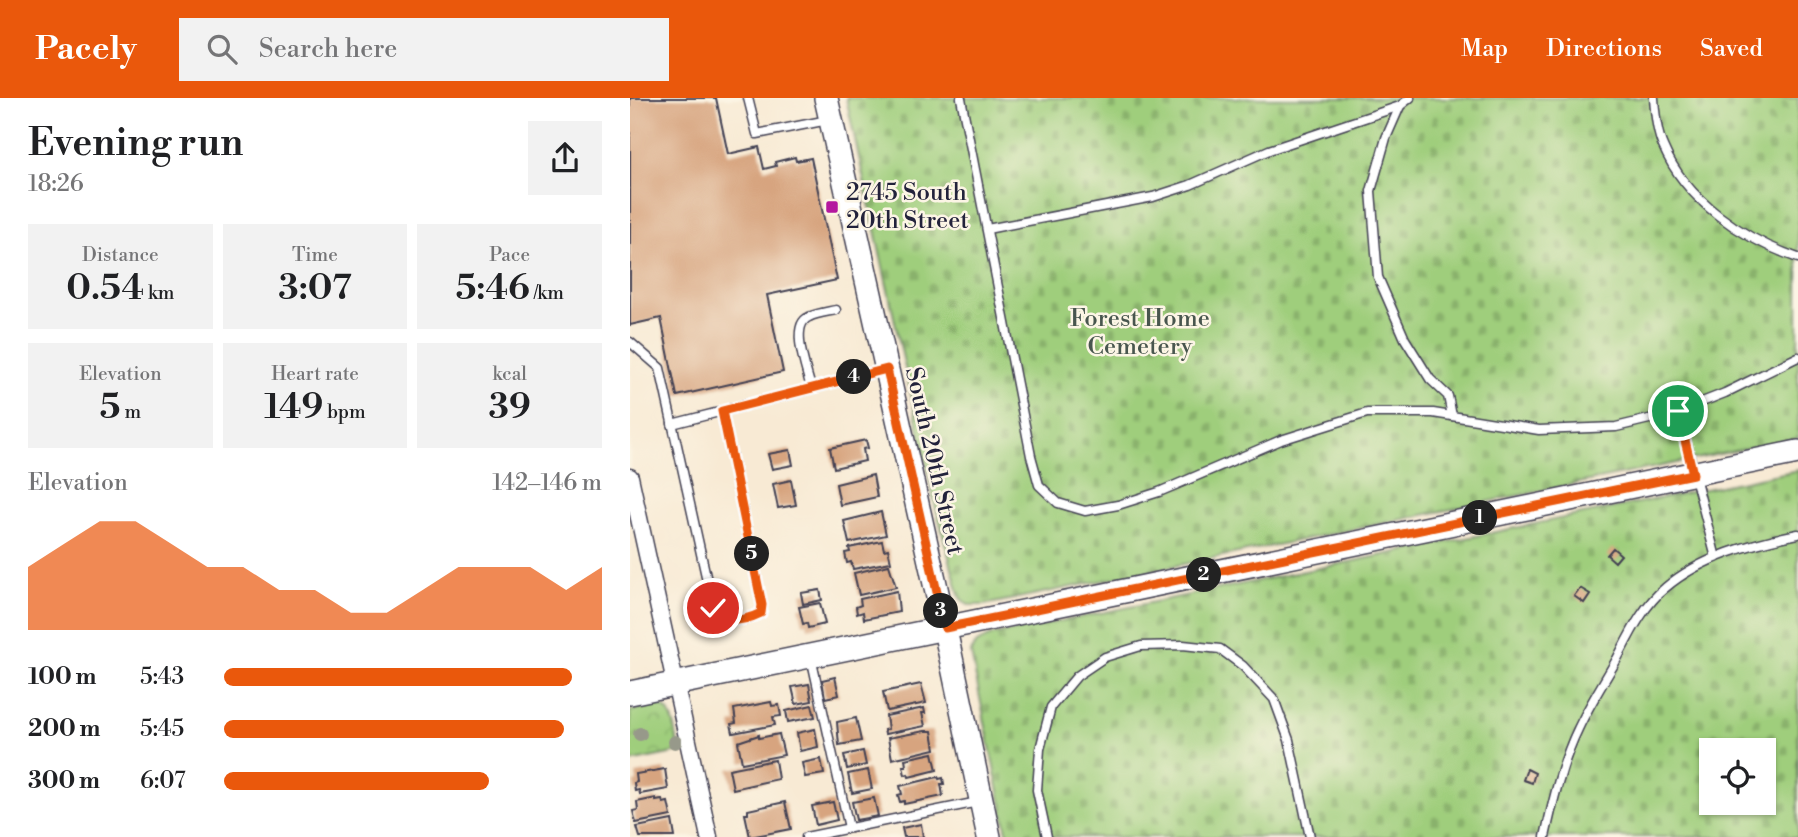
<!DOCTYPE html>
<meta charset="utf-8">
<style>
:root{--surface:#fff;--page:#f2f2f2;--text:#202124;--muted:#757577;--accent:#ea580c}
body{margin:0;font-family:"Libre Bodoni",serif;background:var(--page);color:var(--text);height:100vh;display:flex;flex-direction:column;font-size:26px;white-space:nowrap}
*{box-sizing:border-box;margin:0}
p{font-size:23px;color:var(--muted)}
.icon{flex:none;width:38px;height:38px;fill:none;stroke:currentColor;stroke-width:2;stroke-linecap:round;stroke-linejoin:round}
.map{position:relative;flex:1;overflow:hidden}
.side{display:flex;flex-direction:column;background:var(--surface);width:630px}
.side>*{flex:none}
.fabs{position:absolute;left:1069px;top:640px;display:grid;gap:14px}
.fabs a{display:grid;place-items:center;width:77px;height:77px;border-radius:0px;background:var(--surface);box-shadow:0 2px 5px #0004;font-size:35px}
.pin{position:absolute;display:grid;place-items:center;width:60px;height:60px;color:#fff;margin:-30px;border:4px solid #fff;border-radius:50%;box-shadow:0 2px 7px #0007}
.km{position:absolute;width:35px;height:35px;margin:-18px;border-radius:50%;background:#222;color:#fff;font-size:19px;line-height:35px;text-align:center}
.round{display:grid;place-items:center;flex:none;width:74px;height:74px;border-radius:0px;background:var(--page)}
.headline{display:flex;align-items:center;justify-content:space-between;height:119px;padding:0 28px}
h1{font-size:38px;font-weight:600;line-height:52px}
.figures{display:grid;grid-template-columns:repeat(3,1fr);gap:10px;height:119px;padding:7px 28px}
.figures div{display:grid;align-content:center;border-radius:0px;background:var(--page);text-align:center}
.figures b{font-size:35px;font-weight:600}
.figures small{font-size:19px;font-weight:400}
.figures p{font-size:19px}
.chart{height:196px;padding:14px 28px}
.chart p{display:flex;justify-content:space-between}
.chart svg{width:100%;height:126px;margin-top:7px;fill:var(--accent);opacity:.7}
ul{padding:0 28px;list-style:none;font-size:23px}
li{display:grid;grid-template-columns:112px 84px 1fr;align-items:center;height:52px}
li i{height:18px;border-radius:9px;background:var(--accent)}
header{display:flex;align-items:center;gap:42px;box-sizing:border-box;height:98px;padding:0 35px;background:var(--accent);color:#fff}
header strong{font-size:33px}
nav{display:flex;gap:38px;margin-inline-start:auto;font-size:24px}
.search{width:490px;height:63px;background:var(--page);display:flex;align-items:center;gap:18px;box-sizing:border-box;padding:0 24px;border-radius:0px;color:var(--muted);font-size:26px}
main{display:flex;flex:1;min-height:0}
.map>svg:first-child{display:block}
.cemetery{fill:url(#cemetery-stones);stroke:#60785c;stroke-width:2;fill-rule:evenodd}
.park{fill:url(#park-crowns);stroke:#60785c;stroke-width:2}
.building{fill:#d7a47f}
.lines{fill:none;stroke-linecap:round;stroke-linejoin:round}
.lane-casing{stroke:#424052;stroke-width:11}
.street-casing{stroke:#424052;stroke-width:19}
.secondary-casing{stroke:#424052;stroke-width:26}
.lane{stroke:#fff;stroke-width:8}
.street{stroke:#fff;stroke-width:16}
.secondary{stroke:#fff;stroke-width:23}
.tree{fill:#97998a}
.route-casing{stroke:#fff;stroke-width:14}
.route{stroke:#ea580c;stroke-width:9}
.poi-dot{fill:#b5179e;stroke:#fcf5e5;stroke-width:2.5}
.labels{text-anchor:middle;dominant-baseline:central;stroke-width:5;stroke-linejoin:round;paint-order:stroke}
.poi-label{font-size:24px;fill:#22223b;stroke:#fcf5e5;text-anchor:start}
.park-label{font-size:24px;fill:#48564e;stroke:#fcf5e5}
.street-label{font-size:24px;fill:#22223b;stroke:#fcf5e5}
</style>
<header>
<strong>Pacely</strong>
<div class="search"><svg class="icon" aria-label="search" viewBox="0 0 24 24"><circle cx="10" cy="10" r="6"/><path d="M15 15l6 6"/></svg>Search here</div>
<nav><a>Map</a><a>Directions</a><a>Saved</a></nav>
</header>
<main>
<section class="side">
<div class="headline"><div><h1>Evening run</h1><p>18:26</p></div><a class="round"><svg class="icon" aria-label="share" viewBox="0 0 24 24"><path d="M12 15V3M7 8l5-5 5 5M5 13v7h14v-7"/></svg></a></div>
<div class="figures">
<div><p>Distance</p><b>0.54<small> km</small></b></div>
<div><p>Time</p><b>3:07</b></div>
<div><p>Pace</p><b>5:46<small> /km</small></b></div>
</div>
<div class="figures">
<div><p>Elevation</p><b>5<small> m</small></b></div>
<div><p>Heart rate</p><b>149<small> bpm</small></b></div>
<div><p>kcal</p><b>39</b></div>
</div>
<div class="chart"><p><span>Elevation</span>142–146 m</p>
<svg viewBox="0 0 160 44" preserveAspectRatio="none"><path d="M0 44V22L10 14L20 6L30 6L40 14L50 22L60 22L70 30L80 30L90 38L100 38L110 30L120 22L130 22L140 22L150 30L160 22V44z"/></svg>
</div>
<ul>
<li><b>100 m</b>5:43<i style="width:92%"></i></li>
<li><b>200 m</b>5:45<i style="width:90%"></i></li>
<li><b>300 m</b>6:07<i style="width:70%"></i></li>
</ul>
</section>
<div class="map">
<svg width="1168" height="739" viewBox="0 0 1168 739">
<defs>
<pattern id="cemetery-stones" width="16" height="16" patternUnits="userSpaceOnUse" patternTransform="scale(1.75)"><rect width="16" height="16" fill="#9fce7c"/><path d="M2 7V4a2 2 0 0 1 4 0v3zM10 15v-3a2 2 0 0 1 4 0v3z" fill="#89b16c"/></pattern>
<pattern id="park-crowns" width="20" height="18" patternUnits="userSpaceOnUse" patternTransform="scale(1.75)"><rect width="20" height="18" fill="#9fce7c"/><path d="M2 6a3 3 0 1 1 6 0M12 15a3 3 0 1 1 6 0" fill="none" stroke="#89b16c"/></pattern>
</defs>
<rect width="100%" height="100%" fill="#fcf5e5"/>
<filter id="ink" filterUnits="userSpaceOnUse"><feTurbulence type="fractalNoise" baseFrequency=".0143" numOctaves="2"/><feDisplacementMap in="SourceGraphic" scale="14" xChannelSelector="R" yChannelSelector="G"/><feConvolveMatrix kernelMatrix="1 2 1 2 8 2 1 2 1" color-interpolation-filters="sRGB"/></filter>
<filter id="wash" filterUnits="userSpaceOnUse"><feTurbulence type="fractalNoise" baseFrequency=".00686" numOctaves="4" result="noise"/><feDisplacementMap in="SourceGraphic" scale="28" xChannelSelector="R" yChannelSelector="G"/><feGaussianBlur stdDeviation="1.57" result="paint"/><feColorMatrix in="noise" values="0 0 0 0 0 0 0 0 0 0 0 0 0 0 0 0 0 1.4 0 .05"/><feComposite in="paint" operator="in"/></filter>
<g filter="url(#wash)">
<rect width="100%" height="100%" fill="#f8ead4"/>
<g class="cemetery">
<polygon points="216,0 1168,0 1168,340 354,507 338,507 330,500 305,407"/>
<path d="M1168,372V739H378L341,555C343,544 353,542 363,537ZM1082,653H1134V705H1082Z"/>
</g>
<path class="park" d="M27,607C46,610 46,639 49,654L0,664V613Z"/>
<g id="blocks">
<g class="building">
<polygon points="0,0 86,0 98,56 129,49 134,71 146,68 145,64 165,59 166,63 181,60 207,182 137,197 153,274 47,298 31,220 0,227"/>
<polygon points="236,342 238,350 233,351 235,363 204,370 200,350"/>
<polygon points="160,352 163,367 142,371 138,356"/>
<polygon points="243,377 247,399 210,407 206,386"/>
<polygon points="161,382 166,407 148,410 143,386"/>
<polygon points="251,414 256,437 219,445 214,423"/>
<polygon points="252,443 254,452 258,451 261,464 223,471 221,464 217,465 215,455 220,454 219,450"/>
<polygon points="983,450 991,457 985,464 977,457"/>
<polygon points="259,467 266,489 229,497 224,475"/>
<polygon points="950,490 960,496 954,505 944,498"/>
<polygon points="190,492 192,502 173,506 171,495"/>
<polygon points="267,493 269,514 234,521 233,514 227,516 226,509 231,507 230,501"/>
<polygon points="190,505 195,526 178,530 177,525 173,526 169,509"/>
<polygon points="205,579 209,597 195,600 192,582"/>
<polygon points="179,586 182,603 166,606 162,589"/>
<polygon points="291,586 296,605 257,613 253,594"/>
<polygon points="141,604 142,608 149,607 151,618 143,619 145,627 103,635 101,626 106,625 104,611"/>
<polygon points="182,607 185,619 158,624 156,613"/>
<polygon points="294,610 295,615 292,615 295,628 255,636 254,632 258,631 256,618"/>
<polygon points="226,620 231,643 209,647 207,624"/>
<polygon points="185,631 188,649 170,653 167,635"/>
<polygon points="295,633 302,633 305,651 262,661 258,640"/>
<polygon points="149,636 154,657 112,665 108,644 129,637 129,640"/>
<polygon points="233,653 236,667 217,671 214,657"/>
<polygon points="303,655 307,672 279,679 278,676 275,677 273,668 276,668 275,661"/>
<polygon points="191,661 194,676 175,679 172,665"/>
<polygon points="145,662 148,681 103,691 99,671"/>
<polygon points="35,671 38,691 10,696 9,692 5,693 4,685 7,684 6,676"/>
<polygon points="897,671 905,675 902,685 893,682"/>
<polygon points="238,672 242,691 222,695 218,676"/>
<polygon points="308,679 309,681 313,680 314,686 311,686 313,698 274,706 274,703 270,704 268,697 272,696 270,688"/>
<polygon points="26,700 26,703 32,702 33,705 38,704 41,718 6,725 3,713 8,712 7,704"/>
<polygon points="244,700 248,718 226,722 222,704"/>
<polygon points="155,704 161,731 120,739 115,716 118,716 118,712"/>
<polygon points="203,704 207,722 186,727 182,708"/>
<polygon points="42,722 45,739 10,739 7,729"/>
<polygon points="291,726 293,739 274,739 272,730"/>
</g>
</g>
</g>
<g filter="url(#ink)">
<use href="#blocks" fill-opacity="0" stroke="#424052" stroke-width="2"/>
<g class="lines">
<g class="lane-casing">
<g id="lane">
<polyline points="118,0 127,36 198,22"/>
<polyline points="331,0 401,358 409,387 428,405 455,413 488,407 529,394 651,342 737,315 803,315 909,332 986,329 1044,315 1095,295 1168,259"/>
<path d="M1024,0C1025,15 1027,35 1033,48C1056,103 1113,141 1168,160"/>
<polyline points="770,8 756,40 741,93 748,179 775,241 800,281 818,298 822,318"/>
<polyline points="357,131 523,99 560,87 639,52 770,8 780,0"/>
<path d="M0,244L30,270L83,510L90,522C105,524 117,522 131,515L132,507L92,313"/>
<path d="M181,290C177,273 159,227 179,219C187,215 197,214 206,212"/>
<polyline points="1048,313 1086,460"/>
<polyline points="42,326 254,272"/>
<polyline points="181,559 219,730"/>
<polyline points="176,739 348,704"/>
<polyline points="417,739 407,692 410,651 421,609 447,578 475,559 511,548 553,547 590,551 613,568 644,601 659,642 680,739"/>
<path d="M915,739C923,703 932,664 948,631C959,607 974,584 987,561C1000,536 1013,508 1035,490C1071,459 1123,445 1168,436"/>
</g>
</g>
<g class="street-casing">
<polyline id="street" points="0,379 79,739"/>
</g>
<g class="secondary-casing">
<g id="secondary">
<polyline points="196,0 310,508 359,739"/>
<polyline points="0,595 1168,354"/>
</g>
</g>
<use href="#lane" class="lane"/>
<use href="#street" class="street"/>
<use href="#secondary" class="secondary"/>
</g>
<g class="tree">
<circle cx="10" cy="636" r="7"/>
<circle cx="45" cy="644" r="7"/>
</g>
</g>
<g class="lines" filter="url(#ink)">
<g class="route-casing">
<path id="route" d="M83,510L90,522C105,524 117,522 131,515L132,507L92,313L257,271L315,530L1063,376L1048,313"/>
</g>
<use href="#route" class="route"/>
</g>
<rect class="poi-dot" x="195" y="102" width="14" height="14" rx="3.5"/>
<g class="labels">
<g class="poi-label">
<text x="216" y="95">2745 South<tspan x="216" dy="28">20th Street</tspan></text>
</g>
<g class="park-label">
<text x="510" y="221">Forest Home<tspan x="510" dy="28">Cemetery</tspan></text>
</g>
<g class="street-label">
<text transform="translate(304 363) rotate(77)">South 20th Street</text>
</g>
</g>
</svg>
<div class="fabs">
<a><svg class="icon" aria-label="locate" viewBox="0 0 24 24"><circle cx="12" cy="12" r="6"/><path d="M12 2v4M12 18v4M2 12h4M18 12h4"/></svg></a>
</div>
<div class="pin" style="left:1048px;top:313px;background:#1e9e55"><svg class="icon" aria-label="arrive" viewBox="0 0 24 24"><path d="M6 21V4h12l-3 4 3 4H6"/></svg></div>
<div class="pin" style="left:83px;top:510px;background:#d93025"><svg class="icon" aria-label="check" viewBox="0 0 24 24"><path d="M5 12l5 5 9-10"/></svg></div>
<b class="km" style="left:850px;top:420px">1</b>
<b class="km" style="left:574px;top:477px">2</b>
<b class="km" style="left:311px;top:513px">3</b>
<b class="km" style="left:224px;top:279px">4</b>
<b class="km" style="left:122px;top:456px">5</b>
</div>
</main>
